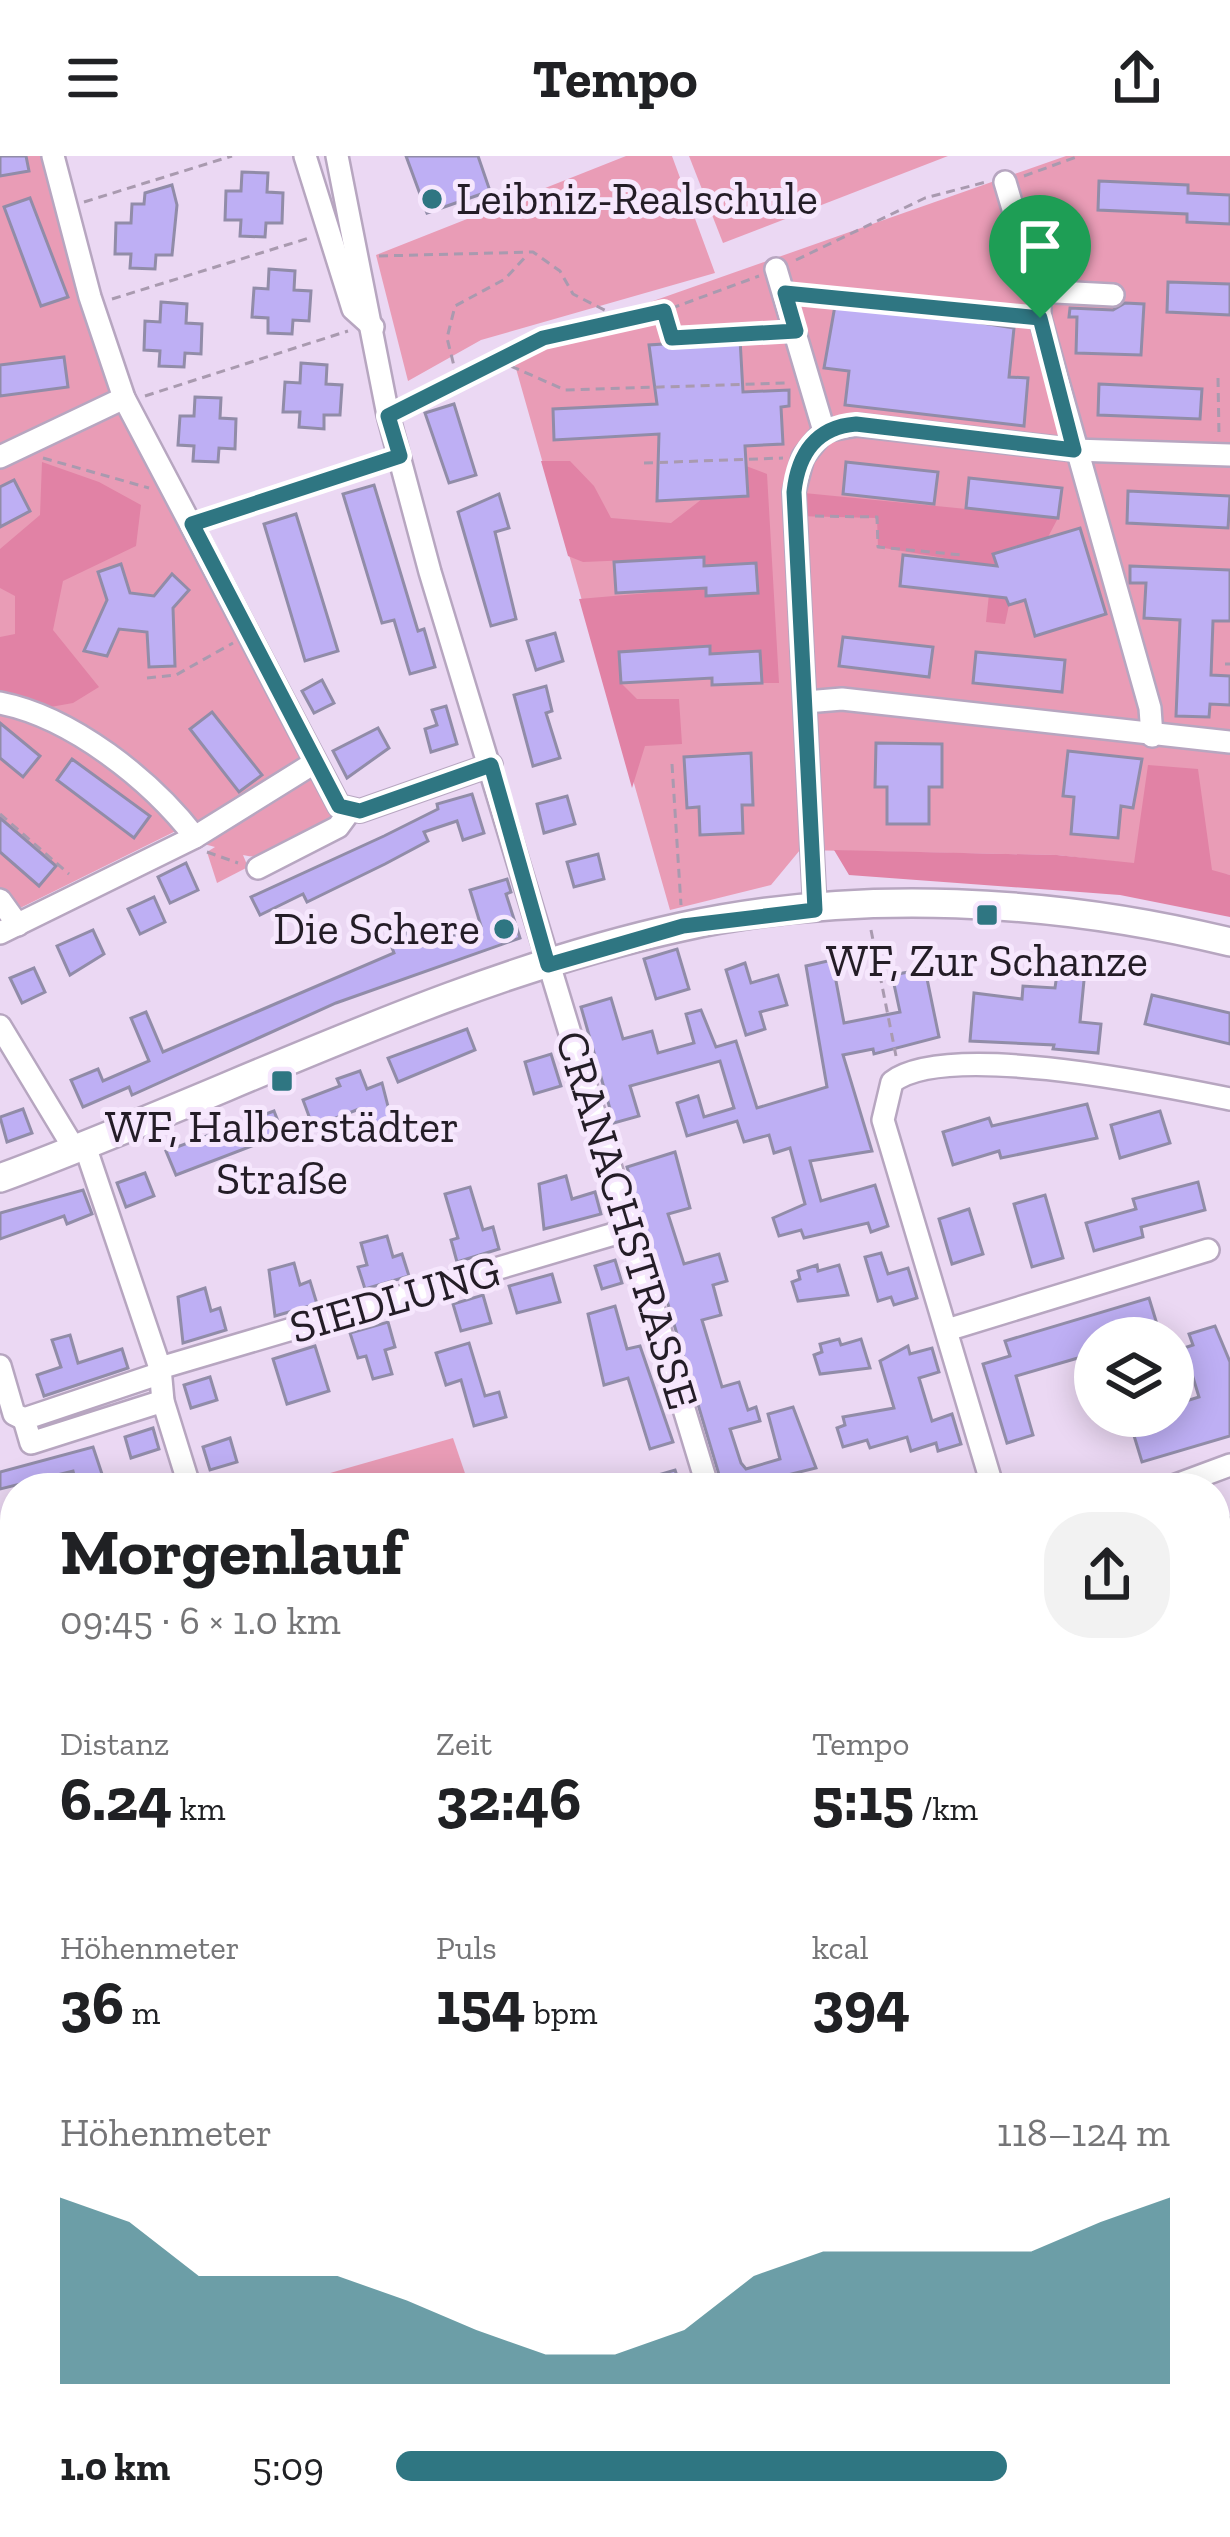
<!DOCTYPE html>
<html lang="de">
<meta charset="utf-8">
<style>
:root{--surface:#fff;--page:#f2f2f2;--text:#202124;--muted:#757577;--accent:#2f7682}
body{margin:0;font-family:"Zilla Slab",serif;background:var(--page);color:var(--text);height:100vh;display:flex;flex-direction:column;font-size:45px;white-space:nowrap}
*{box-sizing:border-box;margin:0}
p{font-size:39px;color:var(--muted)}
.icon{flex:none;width:66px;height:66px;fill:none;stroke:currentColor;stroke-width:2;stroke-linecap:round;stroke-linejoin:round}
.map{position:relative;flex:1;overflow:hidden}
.panel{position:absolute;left:0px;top:1317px;width:1230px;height:1065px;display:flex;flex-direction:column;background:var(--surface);border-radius:48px 48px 0 0;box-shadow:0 6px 30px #0003}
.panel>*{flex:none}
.buttons{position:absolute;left:1074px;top:1161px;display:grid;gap:24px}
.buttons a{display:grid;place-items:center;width:120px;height:120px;border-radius:50%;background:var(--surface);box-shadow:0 6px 30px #0003;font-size:60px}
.pin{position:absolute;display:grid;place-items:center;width:102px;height:102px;color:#fff;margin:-123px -51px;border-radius:50% 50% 50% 0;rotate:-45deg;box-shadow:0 0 12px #0007}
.pin .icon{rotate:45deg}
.round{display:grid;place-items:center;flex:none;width:126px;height:126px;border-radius:48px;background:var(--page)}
.overview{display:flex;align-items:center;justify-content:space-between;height:204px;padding:0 60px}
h1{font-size:66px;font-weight:800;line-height:90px}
.stats{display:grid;grid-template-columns:repeat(3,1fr);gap:18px;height:204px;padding:12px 60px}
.stats div{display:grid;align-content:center}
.stats b{font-size:60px;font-weight:800}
.stats small{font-size:33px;font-weight:400}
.stats p{font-size:33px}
.chart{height:336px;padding:24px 60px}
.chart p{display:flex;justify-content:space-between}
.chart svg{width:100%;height:216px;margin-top:12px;fill:var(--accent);opacity:.7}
ul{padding:0 60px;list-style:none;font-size:39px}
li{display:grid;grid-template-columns:192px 144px 1fr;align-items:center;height:90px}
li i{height:30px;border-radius:15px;background:var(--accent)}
header{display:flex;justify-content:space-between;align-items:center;height:156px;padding:0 60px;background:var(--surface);font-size:54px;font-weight:800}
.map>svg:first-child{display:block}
.green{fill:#e99cb6}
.forest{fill:#e182a5}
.building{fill:#beaff4;stroke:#918ca8;stroke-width:3}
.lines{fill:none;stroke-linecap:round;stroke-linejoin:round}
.minor-casing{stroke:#b7a6c0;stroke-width:26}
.major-casing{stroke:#b7a6c0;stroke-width:32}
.path{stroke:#a99aaf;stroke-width:3;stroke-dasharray:9 6;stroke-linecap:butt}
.minor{stroke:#fff;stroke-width:21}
.major{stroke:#fff;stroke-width:27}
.route-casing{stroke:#fff;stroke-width:24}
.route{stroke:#2f7682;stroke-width:15}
.poi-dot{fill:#2f7682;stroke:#f6e7fd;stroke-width:4.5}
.labels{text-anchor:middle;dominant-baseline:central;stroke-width:10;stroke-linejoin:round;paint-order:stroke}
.poi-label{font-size:45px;fill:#241d27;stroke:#f6e7fd}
.street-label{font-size:45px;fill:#241d27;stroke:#f6e7fd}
</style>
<header><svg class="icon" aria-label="menu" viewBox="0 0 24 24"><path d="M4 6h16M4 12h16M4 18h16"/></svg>Tempo<svg class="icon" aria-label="share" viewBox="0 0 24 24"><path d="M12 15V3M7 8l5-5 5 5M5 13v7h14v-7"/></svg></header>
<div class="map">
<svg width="1230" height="2381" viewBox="0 0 1230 2381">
<rect width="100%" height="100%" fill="#ebd8f3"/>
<g class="green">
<path d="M0,0H63C103,233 237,441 345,648C322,675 281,708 243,699L248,711L217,727L207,696L215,691L204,688L196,665L0,762Z"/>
<polygon points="626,0 672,0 715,117 481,184 408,225 376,99"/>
<polygon points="689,0 948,0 723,87"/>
<polygon points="1066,0 1230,0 1230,719 1057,699 800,694 771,729 670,754 511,195"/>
<polygon points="453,1282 470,1332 303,1332 302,1325"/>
<polygon points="15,1980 15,2367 93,2367 95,2381 0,2381 0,1981"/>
<polygon points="134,2367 253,2367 262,2381 136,2381"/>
</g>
<g class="forest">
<polygon points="541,305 570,305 594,330 611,362 671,367 702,343 747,340 746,310 767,318 779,527 762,527 760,495 710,498 709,490 619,496 621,527 637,543 679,543 682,588 645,590 632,632 579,443 706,432 706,439 756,407 704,410 703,401 583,406 568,400"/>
<polygon points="42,306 99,326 141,349 136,390 63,425 53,474 99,531 73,547 0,560 0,481 15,478 15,440 0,432 0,393 40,359"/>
<polygon points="794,336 1058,362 1048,381 993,398 1009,449 1005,468 986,466 992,410 878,391 877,362 795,360"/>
<polygon points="1148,609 1198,613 1212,714 1230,719 1230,761 1120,739 849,719 834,694 1057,699 1134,707"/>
</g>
<g class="building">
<polygon points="0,0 26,0 29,15 0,20"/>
<polygon points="406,0 478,0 490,35 427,57"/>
<polygon points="242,16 268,17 267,36 283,37 282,67 266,67 265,81 240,80 241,64 225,64 226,35 241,35"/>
<polygon points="1099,25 1188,29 1188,37 1230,39 1230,68 1187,66 1187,58 1098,54"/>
<polygon points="172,29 177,49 172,99 156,99 155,113 130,112 131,98 115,98 116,67 131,67 132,48 144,48 145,37"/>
<polygon points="30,42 68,141 41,150 4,51"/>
<polygon points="269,113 295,115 294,134 311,135 309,165 293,164 292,178 268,177 268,162 252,161 254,132 268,133"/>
<polygon points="1168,126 1230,128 1230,159 1167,156"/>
<polygon points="836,144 1014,172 1009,221 1028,222 1024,270 845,249 849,215 824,212"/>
<polygon points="161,146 187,148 186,167 202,168 201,198 185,197 184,211 159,210 160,195 144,194 145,165 160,166"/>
<polygon points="1125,147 1144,148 1141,199 1076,197 1077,161 1069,161 1070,152 1113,154"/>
<polygon points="740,183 743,236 789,234 789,250 781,251 783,288 745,290 748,340 657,345 659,278 554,284 553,253 657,248 649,189"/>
<polygon points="64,201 68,231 0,240 0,209"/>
<polygon points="301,207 327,209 326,228 342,229 340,259 324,259 324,273 299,271 300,256 283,256 285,226 300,227"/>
<polygon points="1099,228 1202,233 1200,263 1098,259"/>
<polygon points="195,241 221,242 220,262 236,263 235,293 219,292 218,306 193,305 194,290 178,289 180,260 194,260"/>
<polygon points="454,248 476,319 449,327 425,257"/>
<polygon points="846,306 938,316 934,348 843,338"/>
<polygon points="969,322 1062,332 1058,362 966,352"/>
<polygon points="14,324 30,355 0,371 0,331"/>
<polygon points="374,329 418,475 424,473 435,511 410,518 394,464 382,467 343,338"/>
<polygon points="1128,335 1230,340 1228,372 1127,367"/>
<polygon points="499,338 509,372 495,376 516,463 491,470 458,356"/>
<polygon points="296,358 338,495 305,505 264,368"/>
<polygon points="1080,372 1106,458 1035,480 1025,444 1009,449 1006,442 900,430 903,399 997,410 993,398"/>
<polygon points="704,401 704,410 756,407 758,437 706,440 706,432 616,437 614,406"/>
<polygon points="121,408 130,437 154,440 172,418 189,434 173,452 175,510 149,511 147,476 119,473 107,500 84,495 107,444 98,416"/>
<polygon points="1130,410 1230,414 1230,465 1213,465 1211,519 1230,520 1230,549 1210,548 1209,561 1176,560 1180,464 1144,462 1146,427 1130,427"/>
<polygon points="555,477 563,505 536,514 527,485"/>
<polygon points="843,481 933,491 929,521 839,510"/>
<polygon points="710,490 710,498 760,495 762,527 712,529 712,522 621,527 619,496"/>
<polygon points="976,496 1065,504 1062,536 973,527"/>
<polygon points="322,524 334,547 314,557 302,535"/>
<polygon points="546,530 552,555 546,557 560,602 533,610 514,539"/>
<polygon points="446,550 457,588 431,596 425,573 437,569 432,554"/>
<polygon points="212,556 262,619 239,636 190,573"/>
<polygon points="0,567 40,600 23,621 0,602"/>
<polygon points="378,572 389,592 347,622 333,595"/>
<polygon points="876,587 942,588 942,631 929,631 929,668 887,668 887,631 875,631"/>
<polygon points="1068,595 1142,603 1133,652 1121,650 1118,682 1071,678 1074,641 1063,640"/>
<polygon points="751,597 753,649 742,649 743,677 700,679 699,651 687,652 684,601"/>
<polygon points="72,603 150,660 134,682 57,624"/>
<polygon points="472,638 484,677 463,684 457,665 424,676 428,685 385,708 307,746 303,738 260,759 251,741 384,680 438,653 437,648"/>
<polygon points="567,640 575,668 544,677 537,648"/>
<polygon points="0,662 56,710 39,730 0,696"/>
<polygon points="598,698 604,723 574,731 567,706"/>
<polygon points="186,707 198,734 170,747 158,721"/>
<polygon points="507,723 511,736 506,738 520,782 336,847 132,939 129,931 83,951 71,924 98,913 103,925 149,905 131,862 146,856 163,896 394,797 389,784 417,773 424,790 481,770 470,734"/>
<polygon points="154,741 165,766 140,778 128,753"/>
<polygon points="93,774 104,798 70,819 57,790"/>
<polygon points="677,793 689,833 656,843 644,803"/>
<polygon points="832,804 844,867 900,856 892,819 925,813 939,881 874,898 873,893 843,899 872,995 810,1005 821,1045 875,1029 888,1070 871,1076 868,1067 804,1082 801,1074 779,1080 773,1062 805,1048 790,992 774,997 769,979 744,986 737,965 687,980 677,947 698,940 704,961 734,952 720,905 630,930 639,960 614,967 581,851 611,842 623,883 652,875 658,897 694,887 686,858 701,854 716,891 736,885 757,952 827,931 806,810"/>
<polygon points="745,807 751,827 778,819 787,849 760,856 765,873 746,879 726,814"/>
<polygon points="1058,811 1085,814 1080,866 1101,868 1098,897 1053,893 1054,889 970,885 974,837 1022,843 1023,830 1055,832"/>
<polygon points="34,812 45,836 22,847 10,822"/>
<polygon points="1152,839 1230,857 1230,888 1145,868"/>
<polygon points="467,873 475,894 398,926 388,902"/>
<polygon points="551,898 561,930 534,938 525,906"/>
<polygon points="360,915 367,933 382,927 391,962 376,968 373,960 363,964 359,953 313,971 303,944 340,930 337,923"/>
<polygon points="1087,948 1097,982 1001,1002 999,995 953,1009 943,976 989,962 992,970"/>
<polygon points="23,953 32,977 7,986 0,961"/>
<polygon points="274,955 283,978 176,1019 166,995"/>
<polygon points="1160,955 1170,987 1120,1002 1111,969"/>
<polygon points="675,996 690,1052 668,1058 684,1108 719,1098 727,1125 713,1129 721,1159 702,1164 722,1231 739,1226 748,1254 756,1251 760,1265 730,1273 741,1307 746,1313 780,1303 768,1258 793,1251 816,1312 751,1328 752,1332 723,1332 627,1011"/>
<polygon points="145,1017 154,1040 126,1051 117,1027"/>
<polygon points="566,1020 572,1043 595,1036 601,1058 544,1073 539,1028"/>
<polygon points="1198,1026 1205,1054 1141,1071 1143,1081 1094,1095 1086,1067 1136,1053 1133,1043"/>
<polygon points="470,1031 483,1074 493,1071 499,1093 457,1106 451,1084 458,1082 445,1038"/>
<polygon points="83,1034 92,1058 67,1068 64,1060 0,1083 0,1057"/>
<polygon points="1045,1039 1063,1102 1032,1111 1014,1048"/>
<polygon points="969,1053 983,1098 952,1108 939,1063"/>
<polygon points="387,1080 393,1101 402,1098 409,1120 365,1133 358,1111 367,1109 361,1087"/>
<polygon points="881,1097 888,1118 908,1112 917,1142 894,1149 891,1141 878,1145 865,1101"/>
<polygon points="615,1104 622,1127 602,1133 595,1110"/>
<polygon points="294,1107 300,1129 310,1125 317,1148 275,1160 269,1114"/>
<polygon points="817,1109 818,1115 839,1109 848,1139 798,1145 792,1126 800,1123 798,1115"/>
<polygon points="552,1118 560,1146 517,1157 509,1130"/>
<polygon points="205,1132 211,1155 220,1152 226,1174 183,1187 178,1141"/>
<polygon points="483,1139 491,1167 461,1175 453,1148"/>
<polygon points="1149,1142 1160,1178 1095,1182 1095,1197 1016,1220 1033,1279 1007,1287 983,1208 1010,1200 1005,1185"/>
<polygon points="615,1150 627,1193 640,1190 673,1286 650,1293 628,1222 604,1229 588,1158"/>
<polygon points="388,1166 395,1191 385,1194 392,1218 373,1223 366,1200 358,1202 350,1177"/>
<polygon points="1215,1170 1230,1206 1230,1280 1142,1306 1128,1260 1173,1260 1173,1249 1199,1241 1184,1192 1193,1189 1189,1178"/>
<polygon points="70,1179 78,1207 122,1193 128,1212 44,1240 37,1219 61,1211 52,1184"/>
<polygon points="839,1183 841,1189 861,1183 870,1212 820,1218 814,1199 822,1196 820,1188"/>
<polygon points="469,1187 485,1240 499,1236 506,1261 474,1270 461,1224 446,1229 436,1197"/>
<polygon points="315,1190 329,1235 287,1248 273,1203"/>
<polygon points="908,1190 910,1198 932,1192 939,1216 919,1222 932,1265 952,1258 961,1288 938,1295 936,1287 911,1295 907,1281 870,1292 867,1284 843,1291 837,1272 845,1269 843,1261 894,1252 880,1205"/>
<polygon points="210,1221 217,1244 191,1252 184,1229"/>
<polygon points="153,1272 159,1293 131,1302 125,1281"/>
<polygon points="230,1282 237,1306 210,1314 203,1291"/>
<polygon points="93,1291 102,1318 76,1327 73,1315 0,1333 0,1316"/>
<polygon points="675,1314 681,1332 628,1332 627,1328"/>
<polygon points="15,1438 15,1472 0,1472 0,1439"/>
<polygon points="1230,1575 1230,1664 1215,1666 1215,1577"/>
<polygon points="1230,2235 1230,2291 1215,2292 1215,2236"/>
<polygon points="1230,2330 1230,2381 1201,2381 1200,2367 1215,2367 1215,2331"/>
<polygon points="608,2367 642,2367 643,2381 609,2381"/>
<rect x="795" y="2367" width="43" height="14"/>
<rect x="982" y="2367" width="127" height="14"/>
</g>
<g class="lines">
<g class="minor-casing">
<g id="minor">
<polyline points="53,0 90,141 124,242 339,650 360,655 491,609"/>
<polyline points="305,0 353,153 373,171"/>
<polyline points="337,0 388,259 430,416 708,1332"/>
<polyline points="1005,26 1040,144 1040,162 1150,552 1152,580"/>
<polyline points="1023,85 1072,85"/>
<polyline points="776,113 824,275 803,301 794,336 815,754"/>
<polyline points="1037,135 1113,139"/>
<polyline points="824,275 857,269 1074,294 1230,299"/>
<polyline points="0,301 124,242"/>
<polyline points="806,546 842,543 1230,586"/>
<path d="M0,547C72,561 151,624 195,681"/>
<polyline points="258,712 338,671 349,656"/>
<polyline points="0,744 18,769"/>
<polyline points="0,777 195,681 314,607"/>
<polyline points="0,870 75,994"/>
<polyline points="85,990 160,1212 163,1245 190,1332"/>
<polyline points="947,1174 1208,1094"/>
<polyline points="0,1210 14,1258 24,1263"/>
<polyline points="160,1212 631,1073"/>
<polyline points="158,1218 24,1263 31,1287 163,1245"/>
<path d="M993,1332L883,964L892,926C947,884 1160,929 1230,943"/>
<polyline points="1168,1332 1230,1309"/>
<polyline points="1215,1375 1230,1373"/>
<polyline points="1215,1510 1220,1551"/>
<polyline points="0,1563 15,1561"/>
<polyline points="0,1588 15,1706"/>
<polyline points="1230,1903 1223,1918 1230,1972"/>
<polyline points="272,2367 281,2381"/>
<polyline points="429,2367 429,2381"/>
<polyline points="579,2367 579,2381"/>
<polyline points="764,2367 765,2381"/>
<polyline points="929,2367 929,2381"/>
<polyline points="1149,2381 1150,2367"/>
</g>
</g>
<g class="major-casing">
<path id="major" d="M0,1022C226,939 445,823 681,771C858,732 1055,743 1230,786"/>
</g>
<g class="path">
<polyline points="1024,20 1079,0"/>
<polyline points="84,46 232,0"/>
<polyline points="379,100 533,96 560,115 573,138 626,165"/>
<polyline points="796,104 925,42 986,26"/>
<polyline points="805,139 1023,161"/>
<polyline points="112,143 309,82"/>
<polyline points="665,157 672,182 775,176"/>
<polyline points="497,204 565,234 787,227"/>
<polyline points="457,222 447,182 455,150 505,123 528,98"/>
<polyline points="1218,222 1219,280"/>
<polyline points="145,240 348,175"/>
<polyline points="405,250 543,182 664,155 759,120"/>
<polyline points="43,302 149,332"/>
<polyline points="644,307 783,302"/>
<polyline points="815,360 877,361 878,391 962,399"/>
<polyline points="211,363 378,307"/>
<polyline points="1225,508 1230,508"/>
<polyline points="147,522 176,519 233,487"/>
<polyline points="672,608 681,749"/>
<polyline points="0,658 69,718"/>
<polyline points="207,696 238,707"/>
<polyline points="871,774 896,900"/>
<polyline points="1220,1665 1230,1673"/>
<polyline points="1215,1722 1230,1722"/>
<polyline points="1221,1793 1230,1781"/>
<polyline points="1215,1795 1230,1812"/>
<polyline points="0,2151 15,2152"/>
<polyline points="196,2381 199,2367"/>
</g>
<use href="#minor" class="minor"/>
<use href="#major" class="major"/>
</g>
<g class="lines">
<g class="route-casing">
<path id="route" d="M785,137L1040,162L1074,294L856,268C816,271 798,298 794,336L815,754L683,770L548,809L491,609L360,655L339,650L192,368L400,300L388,260L543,182L664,155L672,182L796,175Z"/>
</g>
<use href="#route" class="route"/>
</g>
<g class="poi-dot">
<circle cx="432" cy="43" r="12"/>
<rect x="975" y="747" width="24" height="24" rx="6"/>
<circle cx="504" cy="773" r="12"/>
<rect x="270" y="913" width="24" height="24" rx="6"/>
</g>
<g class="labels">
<g class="poi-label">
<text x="456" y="43" text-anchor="start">Leibniz-Realschule</text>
<text x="480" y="773" text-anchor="end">Die Schere</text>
<text x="987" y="805">WF, Zur Schanze</text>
<text x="282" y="971">WF, Halberstädter<tspan x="282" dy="52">Straße</tspan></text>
</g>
<g class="street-label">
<text transform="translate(627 1064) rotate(73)">CRANACHSTRASSE</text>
<text transform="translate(395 1143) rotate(-16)">SIEDLUNG</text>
</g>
</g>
</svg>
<div class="buttons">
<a><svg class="icon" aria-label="layers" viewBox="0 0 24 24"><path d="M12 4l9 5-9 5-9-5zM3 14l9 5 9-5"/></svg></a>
</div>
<div class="pin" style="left:1040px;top:162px;background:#1e9e55"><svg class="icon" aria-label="arrive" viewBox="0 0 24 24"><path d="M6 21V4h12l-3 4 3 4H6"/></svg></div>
<section class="panel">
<div class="overview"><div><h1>Morgenlauf</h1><p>09:45 · 6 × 1.0 km</p></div><a class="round"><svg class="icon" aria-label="share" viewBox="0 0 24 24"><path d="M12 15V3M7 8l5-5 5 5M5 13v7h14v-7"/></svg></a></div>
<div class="stats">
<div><p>Distanz</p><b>6.24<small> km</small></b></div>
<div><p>Zeit</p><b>32:46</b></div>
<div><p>Tempo</p><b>5:15<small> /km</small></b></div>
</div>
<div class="stats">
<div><p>Höhenmeter</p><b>36<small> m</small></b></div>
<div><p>Puls</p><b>154<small> bpm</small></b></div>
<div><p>kcal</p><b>394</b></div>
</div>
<div class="chart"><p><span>Höhenmeter</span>118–124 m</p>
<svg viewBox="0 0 160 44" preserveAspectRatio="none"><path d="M0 44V6L10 11L20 22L30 22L40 22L50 27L60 33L70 38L80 38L90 33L100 22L110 17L120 17L130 17L140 17L150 11L160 6V44z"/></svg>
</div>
<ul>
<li><b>1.0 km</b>5:09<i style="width:79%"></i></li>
</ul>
</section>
</div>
